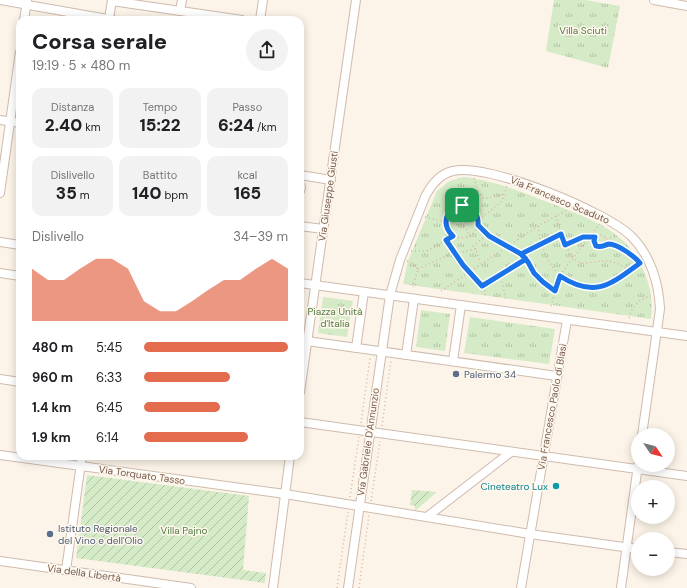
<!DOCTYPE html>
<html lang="it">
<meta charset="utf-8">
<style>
:root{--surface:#fff;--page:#f2f2f2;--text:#202124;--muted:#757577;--accent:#e46c4e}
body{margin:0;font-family:"DM Sans",sans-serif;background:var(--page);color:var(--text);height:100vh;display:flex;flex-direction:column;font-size:15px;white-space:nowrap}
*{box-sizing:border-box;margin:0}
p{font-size:13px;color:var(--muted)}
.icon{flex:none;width:22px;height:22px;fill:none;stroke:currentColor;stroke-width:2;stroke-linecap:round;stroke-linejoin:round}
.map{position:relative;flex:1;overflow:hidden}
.side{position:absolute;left:16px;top:16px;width:288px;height:444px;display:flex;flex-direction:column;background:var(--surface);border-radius:12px;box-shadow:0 2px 10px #0003}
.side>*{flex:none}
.needle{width:26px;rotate:125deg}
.fabs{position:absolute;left:631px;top:428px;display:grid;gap:8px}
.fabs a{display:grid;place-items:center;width:44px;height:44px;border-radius:50%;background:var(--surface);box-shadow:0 2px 10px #0003;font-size:20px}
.pin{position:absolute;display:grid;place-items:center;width:34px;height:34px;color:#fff;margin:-17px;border-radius:8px;box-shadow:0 2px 6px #0006}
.round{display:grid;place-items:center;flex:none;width:42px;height:42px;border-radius:21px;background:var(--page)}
.overview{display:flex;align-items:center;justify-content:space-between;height:68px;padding:0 16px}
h1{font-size:22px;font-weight:800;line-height:30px}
.metrics{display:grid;grid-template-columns:repeat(3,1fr);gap:6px;height:68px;padding:4px 16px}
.metrics div{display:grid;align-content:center;border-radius:10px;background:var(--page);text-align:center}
.metrics b{font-size:17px;font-weight:800}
.metrics small{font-size:11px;font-weight:400}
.metrics p{font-size:11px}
.chart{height:112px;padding:8px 16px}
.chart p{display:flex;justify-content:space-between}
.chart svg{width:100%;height:72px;margin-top:4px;fill:var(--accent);opacity:.7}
ul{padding:0 16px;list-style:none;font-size:13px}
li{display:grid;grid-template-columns:64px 48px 1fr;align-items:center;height:30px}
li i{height:10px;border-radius:5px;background:var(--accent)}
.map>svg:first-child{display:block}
.park{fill:url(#park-tufts)}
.garden{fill:url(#garden-furrows)}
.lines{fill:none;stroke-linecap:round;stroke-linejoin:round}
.minor-casing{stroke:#cebbae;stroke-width:10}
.path{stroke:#d7b5a2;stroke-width:1.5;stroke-dasharray:1 3;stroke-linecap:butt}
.minor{stroke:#fff;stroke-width:8}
.route-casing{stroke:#fff;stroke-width:8}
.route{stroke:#1a73e8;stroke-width:5}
.service-dot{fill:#5c6f8a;stroke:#fff8ee;stroke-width:1.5}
.culture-dot{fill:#0f9aa8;stroke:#fff8ee;stroke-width:1.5}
.labels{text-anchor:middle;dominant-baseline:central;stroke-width:3;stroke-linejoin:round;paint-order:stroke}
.park-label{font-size:10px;fill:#557c43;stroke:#fff8ee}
.street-label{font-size:10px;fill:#765a4c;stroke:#fff8ee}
.service-label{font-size:10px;fill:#4e5e75;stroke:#fff8ee;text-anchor:start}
.culture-label{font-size:10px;fill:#0d838f;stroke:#fff8ee;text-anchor:end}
</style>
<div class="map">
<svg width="687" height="588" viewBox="0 0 687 588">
<defs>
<pattern id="park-tufts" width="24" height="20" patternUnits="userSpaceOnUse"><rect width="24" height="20" fill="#d5eac6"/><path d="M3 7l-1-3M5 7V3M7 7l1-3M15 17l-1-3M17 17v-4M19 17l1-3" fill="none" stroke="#b1c1a3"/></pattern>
<pattern id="garden-furrows" width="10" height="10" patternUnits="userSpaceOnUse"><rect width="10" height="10" fill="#d5eac6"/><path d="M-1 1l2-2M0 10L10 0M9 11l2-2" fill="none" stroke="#b1c1a3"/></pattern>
</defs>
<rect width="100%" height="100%" fill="#fcf4e8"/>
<g class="park">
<polygon points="554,0 585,0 620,6 608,68 546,51"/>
<path d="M465,177C498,182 520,191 550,203C590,219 628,230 645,274C651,289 653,303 651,319L403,284L408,261L437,191L448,182L459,178Z"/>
<polygon points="323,297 353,301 347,337 318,333"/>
<polygon points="421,310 450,314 445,351 416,347"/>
<polygon points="470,317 555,329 549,364 464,353"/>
</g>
<g class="garden">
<polygon points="87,475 249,496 243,570 266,573 265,583 76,558"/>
<polygon points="412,490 437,492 415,511 415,506 410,505"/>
</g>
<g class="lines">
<g class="minor-casing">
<g id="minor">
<polyline points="0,0 113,20"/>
<polyline points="654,0 687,6"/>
<polyline points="112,1 242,20"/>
<polyline points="180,11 182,0"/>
<polyline points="109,19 112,0"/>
<polyline points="24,20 27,1"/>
<polyline points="260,20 263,0"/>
<polyline points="0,120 20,123"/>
<polyline points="300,175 331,180"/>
<polyline points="300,191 301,187"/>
<polyline points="0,193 20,52"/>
<polyline points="300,226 323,229"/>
<polyline points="0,242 20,245"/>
<polyline points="0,273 20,276"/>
<polyline points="300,283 687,336"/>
<polyline points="300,340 557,376"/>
<polyline points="356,348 364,292"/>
<polyline points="406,355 414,299"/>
<polyline points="453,361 461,305"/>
<polyline points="0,379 20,382"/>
<polyline points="300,392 356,0"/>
<polyline points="300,422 687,476"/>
<polyline points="0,455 285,494 530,534 638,549"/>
<polyline points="428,516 511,452"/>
<polyline points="668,552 687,554"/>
<polyline points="0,561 191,588"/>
<polyline points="66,570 82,456"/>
<polyline points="273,588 290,456"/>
<path d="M348,588L390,295L400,260L425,197C431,185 439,174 453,171C486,162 608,212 632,237C650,255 659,283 660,309L642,435"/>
<polyline points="521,588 567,320"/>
<polyline points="621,588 638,465"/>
</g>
</g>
<g class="path">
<polyline points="478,191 483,198 489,198 504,194"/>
<circle cx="462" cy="222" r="16"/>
<path d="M556,216C560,229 567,260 582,263C586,264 591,262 595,262C609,259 618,262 629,271"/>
<circle cx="461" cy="222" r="5"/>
<polyline points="425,217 449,223 456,222"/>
<path d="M464,217L469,211L473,210C479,197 478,192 474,178"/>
<polyline points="479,220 502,201 507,186"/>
<polyline points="478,225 489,236 521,254 528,262 534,273 543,282 555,291"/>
<path d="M538,226C542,253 551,277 580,285C589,288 598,289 607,285C619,280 630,271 641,263"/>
<polyline points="463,227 468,231 468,237"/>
<circle cx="600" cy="241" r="6"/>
<polyline points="606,239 617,236"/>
<polyline points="446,240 463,265 485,289 485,297"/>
<polyline points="565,245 583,237 595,237"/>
<polyline points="604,245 612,244 617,246 640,263"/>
<polyline points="476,249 473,246 487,235"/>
<polyline points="411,251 427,251 453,236"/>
<polyline points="521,254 561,234"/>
<polyline points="407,261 412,263 418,269 413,287"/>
<polyline points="418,269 448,255 476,249 480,263"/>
<polyline points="500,274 506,300"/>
<polyline points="482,286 526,259"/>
<polyline points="441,291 538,226 567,210"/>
<polyline points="551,306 555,291 563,271 600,224"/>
<path d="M629,318C632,306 640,298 651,296"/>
<polyline points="361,423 370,358"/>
<polyline points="382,426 391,360"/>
<polyline points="350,497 359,437"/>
<polyline points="371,501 380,441"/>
<polyline points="337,588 348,512"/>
<polyline points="359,588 369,515"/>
</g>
<use href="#minor" class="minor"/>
</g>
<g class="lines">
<g class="route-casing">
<path id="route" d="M462,205C445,208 441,225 453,236L446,240L463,265L482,286L526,259L521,254L561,234L565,245L583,237H595L594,241L596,246C602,248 604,245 609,244C618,244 635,257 640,263C611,284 595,299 560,276L555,291L543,282L534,273L528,262L521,254L489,236L478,225C479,214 472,207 462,205"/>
</g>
<use href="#route" class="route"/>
</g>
<g class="service-dot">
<circle cx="456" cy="374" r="4"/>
<circle cx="50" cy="534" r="4"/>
</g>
<circle class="culture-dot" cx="556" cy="486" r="4"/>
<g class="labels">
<g class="park-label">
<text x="583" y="30">Villa Sciuti</text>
<text x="335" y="311">Piazza Unità<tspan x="335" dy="12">d'Italia</tspan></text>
<text x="184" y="530">Villa Pajno</text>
</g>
<g class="street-label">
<text transform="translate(328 196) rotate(-82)">Via Giuseppe Giusti</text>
<text transform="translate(560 200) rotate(23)">Via Francesco Scaduto</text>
<text transform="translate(552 407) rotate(-80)">Via Francesco Paolo di Blasi</text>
<text transform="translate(368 442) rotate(-82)">Via Gabriele D'Annunzio</text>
<text transform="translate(142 475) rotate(8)">Via Torquato Tasso</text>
<text transform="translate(84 573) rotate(8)">Via della Libertà</text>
</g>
<g class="service-label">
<text x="464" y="374">Palermo 34</text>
<text x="58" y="528">Istituto Regionale<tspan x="58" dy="12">del Vino e dell'Olio</tspan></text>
</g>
<g class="culture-label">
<text x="548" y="486">Cineteatro Lux</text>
</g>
</g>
</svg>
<div class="fabs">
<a><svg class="needle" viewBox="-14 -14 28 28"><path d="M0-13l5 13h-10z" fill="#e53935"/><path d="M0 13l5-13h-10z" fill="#757577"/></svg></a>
<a>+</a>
<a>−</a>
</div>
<div class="pin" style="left:462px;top:205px;background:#1e9e55"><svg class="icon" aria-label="arrive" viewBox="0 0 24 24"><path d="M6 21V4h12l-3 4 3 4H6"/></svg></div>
<section class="side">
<div class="overview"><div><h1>Corsa serale</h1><p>19:19 · 5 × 480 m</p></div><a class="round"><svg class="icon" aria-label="share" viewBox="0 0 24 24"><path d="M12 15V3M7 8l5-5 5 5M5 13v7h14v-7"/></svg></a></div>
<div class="metrics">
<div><p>Distanza</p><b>2.40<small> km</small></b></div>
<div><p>Tempo</p><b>15:22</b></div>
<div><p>Passo</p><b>6:24<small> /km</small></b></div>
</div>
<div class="metrics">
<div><p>Dislivello</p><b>35<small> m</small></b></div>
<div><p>Battito</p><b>140<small> bpm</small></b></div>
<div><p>kcal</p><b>165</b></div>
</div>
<div class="chart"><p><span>Dislivello</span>34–39 m</p>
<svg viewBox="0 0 160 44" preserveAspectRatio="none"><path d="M0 44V12L10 19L20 19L30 12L40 6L50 6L60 12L70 32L80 38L90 38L100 32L110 25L120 19L130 19L140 12L150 6L160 12V44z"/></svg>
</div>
<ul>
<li><b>480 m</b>5:45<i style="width:100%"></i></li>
<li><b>960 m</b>6:33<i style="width:60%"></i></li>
<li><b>1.4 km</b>6:45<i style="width:53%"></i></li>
<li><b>1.9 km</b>6:14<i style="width:72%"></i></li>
</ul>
</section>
</div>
